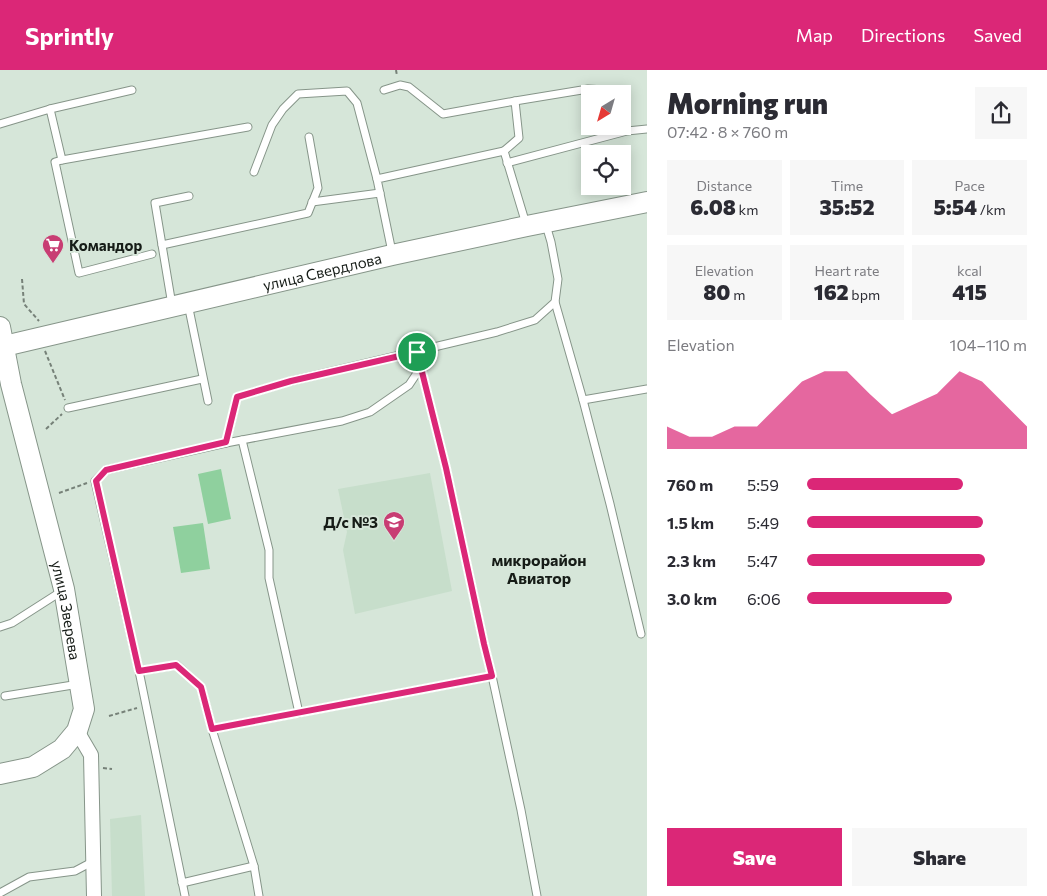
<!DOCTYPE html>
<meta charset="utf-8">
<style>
:root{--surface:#fff;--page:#f7f7f7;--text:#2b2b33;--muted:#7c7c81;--accent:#db2777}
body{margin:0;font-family:Commissioner,sans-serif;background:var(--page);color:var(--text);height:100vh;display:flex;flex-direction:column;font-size:19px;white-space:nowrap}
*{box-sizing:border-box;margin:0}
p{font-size:16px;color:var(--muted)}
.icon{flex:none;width:28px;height:28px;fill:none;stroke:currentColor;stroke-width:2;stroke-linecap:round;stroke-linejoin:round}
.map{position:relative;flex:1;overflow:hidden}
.sheet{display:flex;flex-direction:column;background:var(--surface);width:400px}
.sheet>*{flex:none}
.needle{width:32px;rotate:217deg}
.tools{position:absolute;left:581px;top:15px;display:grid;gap:10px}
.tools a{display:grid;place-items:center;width:50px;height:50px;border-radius:0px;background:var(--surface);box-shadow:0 2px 12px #0003;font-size:25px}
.pin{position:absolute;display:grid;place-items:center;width:42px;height:42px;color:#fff;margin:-21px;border:2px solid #fff;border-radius:50%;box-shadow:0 1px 5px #0007}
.round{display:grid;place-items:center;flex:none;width:52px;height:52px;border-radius:0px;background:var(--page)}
.overview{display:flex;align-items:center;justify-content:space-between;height:85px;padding:0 20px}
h1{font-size:28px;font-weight:800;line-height:38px}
.stats{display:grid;grid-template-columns:repeat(3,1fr);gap:8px;height:85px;padding:5px 20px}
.stats div{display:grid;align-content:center;border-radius:0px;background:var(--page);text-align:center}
.stats b{font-size:21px;font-weight:800}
.stats small{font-size:14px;font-weight:400}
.stats p{font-size:14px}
.chart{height:140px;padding:10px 20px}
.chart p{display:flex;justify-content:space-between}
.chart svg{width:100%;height:90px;margin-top:5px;fill:var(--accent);opacity:.7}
.action{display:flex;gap:10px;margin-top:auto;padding:10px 20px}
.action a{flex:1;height:58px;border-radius:0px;background:var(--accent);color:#fff;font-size:20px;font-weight:800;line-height:58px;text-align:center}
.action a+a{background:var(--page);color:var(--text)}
ul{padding:0 20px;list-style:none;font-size:16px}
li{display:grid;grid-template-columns:80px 60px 1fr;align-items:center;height:38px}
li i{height:12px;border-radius:6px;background:var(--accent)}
header{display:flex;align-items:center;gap:30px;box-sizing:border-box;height:70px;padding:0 25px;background:var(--accent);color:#fff}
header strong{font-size:24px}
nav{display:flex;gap:28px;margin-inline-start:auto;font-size:18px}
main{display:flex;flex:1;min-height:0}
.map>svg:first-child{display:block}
.built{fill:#c7decb}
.green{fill:#8fd09e}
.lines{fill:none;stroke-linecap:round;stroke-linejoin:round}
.service-casing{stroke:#869589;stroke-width:9}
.minor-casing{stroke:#869589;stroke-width:16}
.secondary-casing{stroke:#869589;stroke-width:22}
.path{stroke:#768178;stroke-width:2;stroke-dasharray:4 2.5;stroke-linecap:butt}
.service{stroke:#fff;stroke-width:7}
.minor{stroke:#fff;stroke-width:14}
.secondary{stroke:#fff;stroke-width:20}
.route-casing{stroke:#fff;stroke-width:10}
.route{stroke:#db2777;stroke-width:6}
.labels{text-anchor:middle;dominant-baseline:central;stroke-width:4;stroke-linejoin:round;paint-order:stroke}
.poi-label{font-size:15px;font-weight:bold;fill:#161c17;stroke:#d6e6d9;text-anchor:start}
.street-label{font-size:15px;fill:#161c17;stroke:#d6e6d9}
.neighbourhood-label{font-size:16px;font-weight:bold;fill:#161c17;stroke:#d6e6d9}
</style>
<header>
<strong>Sprintly</strong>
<nav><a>Map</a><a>Directions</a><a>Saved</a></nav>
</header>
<main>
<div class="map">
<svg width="647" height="826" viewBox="0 0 647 826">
<rect width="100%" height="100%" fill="#d6e6d9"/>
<g class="built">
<polygon points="430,403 452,521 355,544 343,480 347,462 338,419"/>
<polygon points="141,745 145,826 112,826 110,749"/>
</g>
<g class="green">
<polygon points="221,399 231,449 208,454 198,404"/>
<polygon points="203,453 210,499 181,503 173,457"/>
</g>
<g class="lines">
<g class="service-casing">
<g id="service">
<polyline points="384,20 400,15 409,17 443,44 515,31 519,68 504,81"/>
<polyline points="515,31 588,19 622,21"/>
<polyline points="50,39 132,20"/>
<polyline points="0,54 50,39 62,90 248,57"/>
<polyline points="62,90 55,92 79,203 152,184"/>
<polyline points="507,93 627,61 647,59"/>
<polyline points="254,102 272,55 283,39 298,24 347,21 357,33 377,109"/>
<polyline points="312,132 380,123"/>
<polyline points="162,175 308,143 318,118 309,67"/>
<polyline points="392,182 377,109 504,81 526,154"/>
<polyline points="555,232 583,330 647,319"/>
<polyline points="188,234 208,331"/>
<polyline points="172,235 155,133 189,126"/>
<polyline points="417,282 446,398 484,574 492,606 521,740 537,826"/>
<polyline points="583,330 610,434 641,564"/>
<polyline points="68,338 202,309"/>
<polyline points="242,370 269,480 269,508 299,643"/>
<polyline points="226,373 342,351 370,342 409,315 421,297"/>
<polyline points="0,557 12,553 62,521"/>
<polyline points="139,601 177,595 201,617 212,659 254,796"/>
<polyline points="5,626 79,614"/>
<polyline points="212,659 492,606"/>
<polyline points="182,813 254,796 259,826"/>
<polyline points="0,823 29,807 75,801 92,792"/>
<polyline points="185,826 139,601 95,411 106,400 226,373 237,327 291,311 497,262 535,250 555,232 558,209 551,172 546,155"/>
</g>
</g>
<g class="minor-casing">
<polyline id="minor" points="77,661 91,685 94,826"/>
</g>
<g class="secondary-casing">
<g id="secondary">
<path id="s1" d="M0,257L11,314L64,519L84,639L77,661L62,679L33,697L0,704"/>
<path id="s2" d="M0,277L392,185L527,156L647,132"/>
</g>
</g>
<g class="path">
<polyline points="396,0 397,6"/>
<polyline points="22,209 24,234 39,251"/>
<polyline points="45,281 65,330"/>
<polyline points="46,359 62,344"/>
<polyline points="59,423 87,413"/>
<polyline points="109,646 137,638"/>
<polyline points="103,698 112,699"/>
</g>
<use href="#service" class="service"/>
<use href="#minor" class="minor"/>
<use href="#secondary" class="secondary"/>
</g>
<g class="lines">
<g class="route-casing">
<polygon id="route" points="417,282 446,398 484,574 492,606 212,659 201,617 176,595 139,601 96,411 106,400 226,372 237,327 291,311"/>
</g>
<use href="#route" class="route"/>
</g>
<defs>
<g id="supermarket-pin" transform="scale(1.125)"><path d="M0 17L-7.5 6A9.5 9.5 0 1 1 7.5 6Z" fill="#c83d73" stroke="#d6e6d9"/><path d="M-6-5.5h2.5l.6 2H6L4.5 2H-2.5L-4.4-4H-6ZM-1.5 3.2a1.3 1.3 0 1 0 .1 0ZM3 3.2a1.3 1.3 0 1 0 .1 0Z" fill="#fff"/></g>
<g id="school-pin" transform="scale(1.125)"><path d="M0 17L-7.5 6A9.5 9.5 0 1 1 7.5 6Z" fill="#c83d73" stroke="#d6e6d9"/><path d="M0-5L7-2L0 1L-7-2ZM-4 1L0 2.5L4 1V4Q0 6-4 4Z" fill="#fff"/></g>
</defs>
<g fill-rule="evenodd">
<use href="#supermarket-pin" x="53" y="175"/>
<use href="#school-pin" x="394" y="452"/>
</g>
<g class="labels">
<g class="poi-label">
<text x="69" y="175">Командор</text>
<text x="378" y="452" text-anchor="end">Д/с №3</text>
</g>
<g class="street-label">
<text stroke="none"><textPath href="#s2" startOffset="331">улица Свердлова</textPath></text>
<text stroke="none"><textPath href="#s1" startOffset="291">улица Зверева</textPath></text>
</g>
<g class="neighbourhood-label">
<text x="539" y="489">микрорайон<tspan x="539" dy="18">Авиатор</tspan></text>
</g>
</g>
</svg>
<div class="tools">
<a><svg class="needle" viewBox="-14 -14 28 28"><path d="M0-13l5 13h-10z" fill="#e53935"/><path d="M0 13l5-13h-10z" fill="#7c7c81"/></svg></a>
<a><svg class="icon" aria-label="locate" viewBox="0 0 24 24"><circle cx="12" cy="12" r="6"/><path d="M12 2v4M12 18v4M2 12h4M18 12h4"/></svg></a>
</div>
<div class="pin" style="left:417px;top:282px;background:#1e9e55"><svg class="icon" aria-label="arrive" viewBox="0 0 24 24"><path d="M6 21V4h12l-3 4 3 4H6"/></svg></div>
</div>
<section class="sheet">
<div class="overview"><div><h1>Morning run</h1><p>07:42 · 8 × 760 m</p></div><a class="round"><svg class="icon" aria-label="share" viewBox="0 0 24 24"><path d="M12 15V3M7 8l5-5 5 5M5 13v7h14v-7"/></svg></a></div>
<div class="stats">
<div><p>Distance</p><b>6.08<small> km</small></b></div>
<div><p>Time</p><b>35:52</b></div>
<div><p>Pace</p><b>5:54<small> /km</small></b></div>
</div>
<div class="stats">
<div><p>Elevation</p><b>80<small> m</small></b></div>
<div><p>Heart rate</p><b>162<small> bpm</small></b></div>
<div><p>kcal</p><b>415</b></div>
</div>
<div class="chart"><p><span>Elevation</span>104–110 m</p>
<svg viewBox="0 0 160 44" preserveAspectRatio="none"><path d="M0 44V33L10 38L20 38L30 33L40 33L50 22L60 11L70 6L80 6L90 17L100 27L110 22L120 17L130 6L140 11L150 22L160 33V44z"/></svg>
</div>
<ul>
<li><b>760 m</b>5:59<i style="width:71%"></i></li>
<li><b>1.5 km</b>5:49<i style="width:80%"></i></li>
<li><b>2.3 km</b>5:47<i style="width:81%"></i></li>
<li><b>3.0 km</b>6:06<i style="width:66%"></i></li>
</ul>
<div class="action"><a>Save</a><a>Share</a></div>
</section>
</main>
